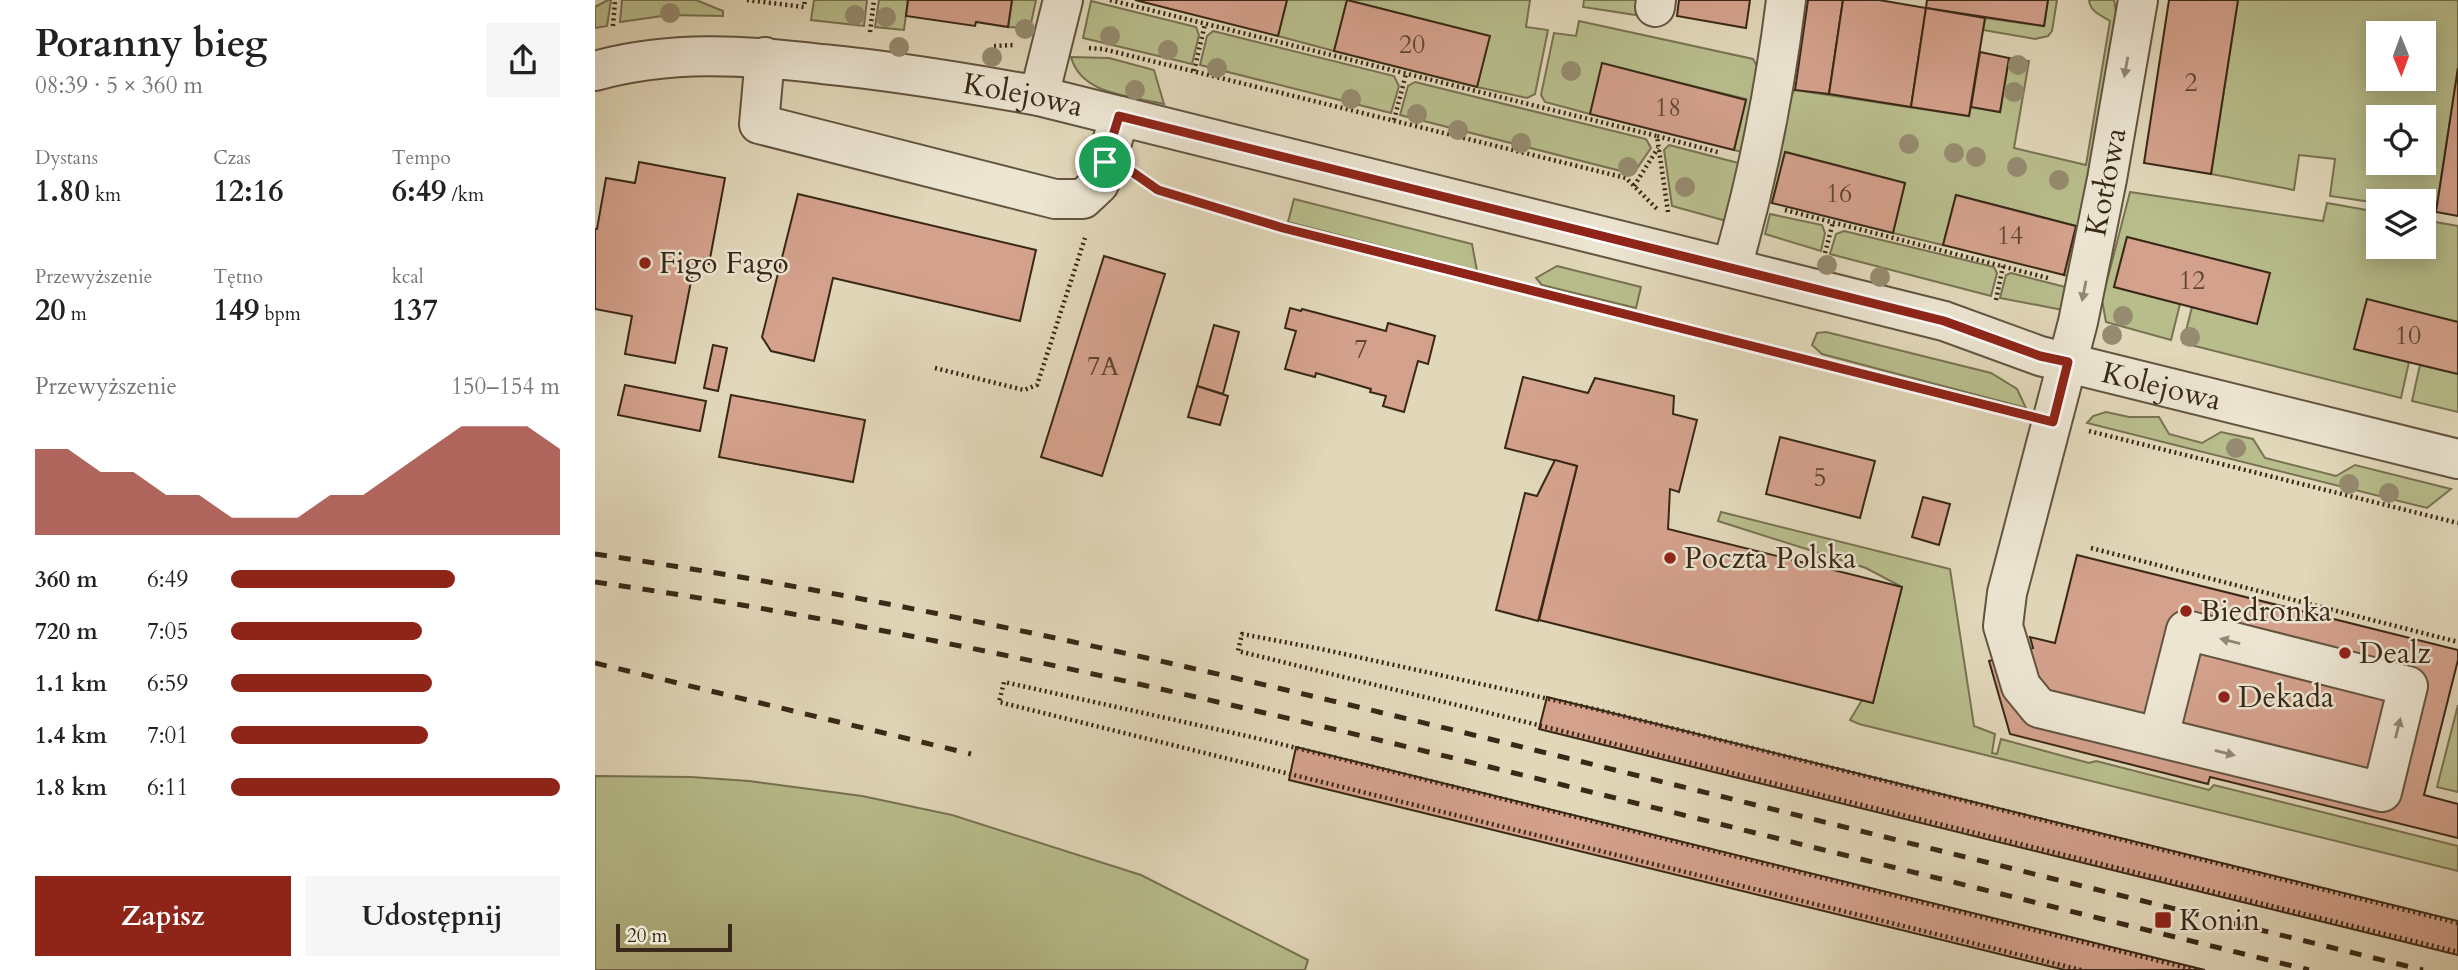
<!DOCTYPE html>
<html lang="pl">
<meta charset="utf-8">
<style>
:root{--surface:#fff;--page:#f6f6f6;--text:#222;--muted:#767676;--accent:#8f2418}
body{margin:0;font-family:Cardo,serif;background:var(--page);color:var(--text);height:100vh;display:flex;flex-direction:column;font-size:26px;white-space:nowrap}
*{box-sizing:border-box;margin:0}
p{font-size:23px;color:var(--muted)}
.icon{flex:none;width:38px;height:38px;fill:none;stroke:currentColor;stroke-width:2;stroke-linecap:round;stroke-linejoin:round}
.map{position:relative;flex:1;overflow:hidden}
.drawer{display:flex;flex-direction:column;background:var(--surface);width:595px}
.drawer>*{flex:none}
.needle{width:46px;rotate:179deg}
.buttons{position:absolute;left:1771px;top:21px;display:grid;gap:14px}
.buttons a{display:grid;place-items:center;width:70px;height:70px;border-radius:0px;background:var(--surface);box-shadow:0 4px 18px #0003;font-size:35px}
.scale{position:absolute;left:21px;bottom:18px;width:116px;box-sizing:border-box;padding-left:7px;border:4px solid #392817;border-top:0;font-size:19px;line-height:24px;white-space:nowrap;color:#392817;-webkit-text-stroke:5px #ece5d2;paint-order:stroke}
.pin{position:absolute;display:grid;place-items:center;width:60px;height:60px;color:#fff;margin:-30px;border:4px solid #fff;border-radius:50%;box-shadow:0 2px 7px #0007}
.round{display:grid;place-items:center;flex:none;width:74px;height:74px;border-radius:0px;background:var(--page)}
.headline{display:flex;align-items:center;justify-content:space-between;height:119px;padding:0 35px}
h1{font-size:38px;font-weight:600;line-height:52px}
.figures{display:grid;grid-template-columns:repeat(3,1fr);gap:10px;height:119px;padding:7px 35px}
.figures div{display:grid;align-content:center}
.figures b{font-size:30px;font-weight:600}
.figures small{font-size:19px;font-weight:400}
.figures p{font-size:19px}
.chart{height:196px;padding:14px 35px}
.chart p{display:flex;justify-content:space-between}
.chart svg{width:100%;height:126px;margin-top:7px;fill:var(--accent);opacity:.7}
.primary-button{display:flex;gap:14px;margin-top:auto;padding:14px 35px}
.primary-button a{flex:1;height:80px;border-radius:0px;background:var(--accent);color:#fff;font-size:28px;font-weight:600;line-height:80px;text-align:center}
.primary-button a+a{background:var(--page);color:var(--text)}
ul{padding:0 35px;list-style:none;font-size:23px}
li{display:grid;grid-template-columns:112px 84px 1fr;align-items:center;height:52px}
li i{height:18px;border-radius:9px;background:var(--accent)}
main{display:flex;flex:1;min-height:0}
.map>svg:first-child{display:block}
.green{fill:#b8bd8c;stroke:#787252;stroke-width:2;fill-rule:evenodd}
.building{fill:#d4a18c;stroke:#392817;stroke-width:2}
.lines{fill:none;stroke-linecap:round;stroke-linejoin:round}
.minor-casing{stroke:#635440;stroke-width:42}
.path{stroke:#392817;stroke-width:4.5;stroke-dasharray:2 3.5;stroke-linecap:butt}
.minor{stroke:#ece5d2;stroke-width:38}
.rail{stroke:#392817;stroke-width:5;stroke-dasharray:12 12;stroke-linecap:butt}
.tree{fill:#968b70}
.oneway{fill:#928674}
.route-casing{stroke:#fff;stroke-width:14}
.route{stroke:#8f2418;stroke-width:9}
.poi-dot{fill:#8f2418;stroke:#ece5d2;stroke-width:2.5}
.labels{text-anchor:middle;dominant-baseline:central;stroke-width:5;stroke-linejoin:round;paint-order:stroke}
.number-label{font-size:26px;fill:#604634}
.street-label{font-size:30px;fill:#392817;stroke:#ece5d2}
.poi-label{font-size:30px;fill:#392817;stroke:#ece5d2;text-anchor:start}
</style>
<main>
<section class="drawer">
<div class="headline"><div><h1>Poranny bieg</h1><p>08:39 · 5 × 360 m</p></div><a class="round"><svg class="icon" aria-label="share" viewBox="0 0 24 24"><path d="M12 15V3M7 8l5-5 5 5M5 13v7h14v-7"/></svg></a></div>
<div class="figures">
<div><p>Dystans</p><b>1.80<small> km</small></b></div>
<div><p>Czas</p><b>12:16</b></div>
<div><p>Tempo</p><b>6:49<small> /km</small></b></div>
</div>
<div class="figures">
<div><p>Przewyższenie</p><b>20<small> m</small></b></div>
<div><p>Tętno</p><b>149<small> bpm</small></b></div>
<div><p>kcal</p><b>137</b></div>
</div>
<div class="chart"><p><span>Przewyższenie</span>150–154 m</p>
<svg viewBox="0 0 160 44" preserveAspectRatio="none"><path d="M0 44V14L10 14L20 22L30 22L40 30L50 30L60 38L70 38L80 38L90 30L100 30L110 22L120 14L130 6L140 6L150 6L160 14V44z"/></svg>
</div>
<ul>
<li><b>360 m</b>6:49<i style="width:68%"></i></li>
<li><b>720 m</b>7:05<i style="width:58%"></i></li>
<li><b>1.1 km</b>6:59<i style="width:61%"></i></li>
<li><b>1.4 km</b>7:01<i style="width:60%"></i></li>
<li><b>1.8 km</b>6:11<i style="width:100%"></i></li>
</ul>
<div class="primary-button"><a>Zapisz</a><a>Udostępnij</a></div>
</section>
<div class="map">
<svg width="1863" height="970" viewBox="0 0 1863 970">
<rect width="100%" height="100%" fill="#e1d7b9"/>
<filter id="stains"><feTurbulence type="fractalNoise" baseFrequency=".00286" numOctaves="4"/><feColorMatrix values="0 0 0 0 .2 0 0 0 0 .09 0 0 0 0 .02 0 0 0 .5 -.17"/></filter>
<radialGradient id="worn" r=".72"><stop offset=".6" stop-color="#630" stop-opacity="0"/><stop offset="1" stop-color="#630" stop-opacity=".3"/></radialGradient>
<g class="green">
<polygon points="13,0 16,0 12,26 0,28 0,7"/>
<polygon points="27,0 101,0 128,11 128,16 74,15 25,22"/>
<polygon points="219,0 272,0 269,26 216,20"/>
<polygon points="284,0 313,0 309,30 280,27"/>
<polygon points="417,0 441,0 435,28 413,27"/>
<polygon points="692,0 935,0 931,27 953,30 940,94 932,98 882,87 894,36 752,0 739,51 683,36"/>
<polygon points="989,0 1044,0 1041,15 988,7"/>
<polygon points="1453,0 1462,0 1457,31 1453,36 1440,39 1388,30 1390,18 1449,26"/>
<path d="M1494,0H1519L1523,23L1500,135L1483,279L1469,275L1481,226L1361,195L1348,245L1298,233L1310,183L1191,152L1177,203L1162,198L1193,99L1200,90L1374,116L1376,107L1405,112L1414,58L1434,61L1419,148L1491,165L1515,21C1506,15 1495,12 1494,0Z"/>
<path d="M1643,0H1863V68L1841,212L1829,210V201H1783V203L1735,196L1740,159L1704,155L1699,190L1616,174ZM1783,33H1829V79H1783ZM1783,117H1829V163H1783Z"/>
<polygon points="496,1 601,27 604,35 597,64 488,38"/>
<polygon points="984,21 1158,59 1170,81 1154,154 1139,150 1151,99 1008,64 995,114 950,102 946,95 959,33 981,36"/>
<polygon points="618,31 799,76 804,86 796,113 605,65 612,36"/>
<path d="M476,57L514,58L559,70L569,104C536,96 486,95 476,57Z"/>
<polygon points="820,82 1051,139 1056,148 1038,174 805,115 813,86"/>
<polygon points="1074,145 1151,165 1135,222 1077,206 1069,150"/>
<polygon points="1535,192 1728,221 1732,203 1783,212 1783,247 1829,247 1829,220 1863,226 1863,322 1772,300 1760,349 1814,362 1806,398 1588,343 1597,307 1662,323 1674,273 1532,237 1519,287 1585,304 1576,340 1511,322 1507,300"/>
<polygon points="699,199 877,244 882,271 693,222"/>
<polygon points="1175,214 1227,225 1230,233 1226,251 1170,234"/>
<polygon points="1249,231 1399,267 1402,273 1396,296 1235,254 1241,234"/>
<polygon points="962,266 1046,287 1041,308 947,285 941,278"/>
<polygon points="1416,273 1478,289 1468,310 1405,298 1411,275"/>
<polygon points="1231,332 1396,373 1422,389 1431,408 1227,354 1217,345 1222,333"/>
<polygon points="1825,365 1863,374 1863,412 1817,401"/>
<polygon points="1511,412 1534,417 1564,417 1574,434 1607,443 1626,432 1658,439 1670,458 1741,476 1760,465 1856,489 1832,508 1492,423 1498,416"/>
<polygon points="1126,512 1355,569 1379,726 1400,734 1397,753 1402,754 1406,739 1494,763 1501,761 1614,790 1619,785 1863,846 1863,871 1264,724 1255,720 1267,700 1278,702 1307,587 1271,568 1123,521"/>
<polygon points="1863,705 1863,792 1842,787"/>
<polygon points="0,776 96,777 154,781 267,796 357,815 546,875 713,960 710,970 0,970"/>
</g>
<g class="building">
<polygon points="313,0 417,0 413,27 381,22 380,26 311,16"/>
<polygon points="540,0 692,0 683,36"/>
<polygon points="752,0 895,36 882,87 739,51"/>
<polygon points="1084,0 1155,0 1151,28 1082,16"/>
<polygon points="1213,0 1248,0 1234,94 1200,90"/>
<polygon points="1248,0 1284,0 1331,8 1316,107 1234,94"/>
<polygon points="1332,0 1453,0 1449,26 1331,8"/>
<polygon points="1574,0 1643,0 1616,174 1549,163"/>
<polygon points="1331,8 1390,18 1374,116 1316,107"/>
<polygon points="1385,52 1414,58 1405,112 1376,107"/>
<polygon points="1007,63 1151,100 1139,150 995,114"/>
<polygon points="1863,68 1863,216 1841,212"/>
<polygon points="1190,152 1310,183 1298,233 1177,203"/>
<polygon points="44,162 130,178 114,264 100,261 80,363 30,354 37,316 0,309 0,229 2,229 11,178 40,183"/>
<polygon points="203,194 441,250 425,321 238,278 219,361 176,351 167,337"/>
<polygon points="1361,195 1481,226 1469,275 1348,245"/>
<polygon points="1532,237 1675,273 1662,324 1519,287"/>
<polygon points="509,256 570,274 507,476 446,457"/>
<polygon points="1772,299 1863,322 1863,374 1759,349"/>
<polygon points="695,308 706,311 707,309 791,331 793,323 840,336 833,364 823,361 809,412 788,406 791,396 775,392 776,389 721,373 720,377 690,369 701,331 690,328"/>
<polygon points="619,325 644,332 628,394 602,386"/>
<polygon points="118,345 132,348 123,391 109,388"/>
<polygon points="928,377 993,393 1000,378 1079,396 1078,414 1102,420 1084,492 1075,489 1073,529 1307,587 1278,703 944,620 982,466 910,448"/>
<polygon points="30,385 111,401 105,431 23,415"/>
<polygon points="602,386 633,396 625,425 593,417"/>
<polygon points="136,395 270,420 258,482 124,457"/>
<polygon points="1185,437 1280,461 1265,518 1171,494"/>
<polygon points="960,460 982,466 943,621 901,610 930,493 942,496"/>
<polygon points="1328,497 1355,504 1344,545 1317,537"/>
<polygon points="1482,555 1863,650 1863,660 1829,795 1863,804 1863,838 1615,777 1613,784 1415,734 1394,661 1438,648 1435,637 1460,643"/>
<polygon points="952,697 1863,921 1863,955 944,729"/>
<polygon points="701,747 1610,970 1470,970 694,780"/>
</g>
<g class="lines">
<g class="minor-casing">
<g id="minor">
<polyline points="1543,0 1512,179 1483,322 1412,593 1408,626 1426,686 1444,708 1787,792 1813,686 1591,630 1564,736"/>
<polyline points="1060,7 1061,0"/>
<polyline points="170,57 164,124 460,199 488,199 504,184 525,116"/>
<path id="s1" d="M0,71C74,50 151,55 227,64C300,71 372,83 444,96L1349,321L1445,356L1863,459"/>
<polyline points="444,96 468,0"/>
<path d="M1137,267C1162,180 1180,90 1191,0"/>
</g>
</g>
<g class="path">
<polyline points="152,0 209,7 210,0"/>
<polyline points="515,0 1062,136"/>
<polyline points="18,26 20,0"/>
<polyline points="275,32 279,0"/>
<polyline points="399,46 419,45"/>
<polyline points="494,48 508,49 1031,178 1062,209"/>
<polyline points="599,71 610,24"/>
<polyline points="799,120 811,74"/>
<polyline points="545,177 563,190 688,228 1421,412"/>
<polyline points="1039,186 1063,148"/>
<polyline points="1190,210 1453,278"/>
<polyline points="1073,212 1062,136 1126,153"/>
<polyline points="1230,253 1238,222"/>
<polyline points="1401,300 1408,266"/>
<polyline points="340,368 429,390 442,385 490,238"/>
<polyline points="1494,431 1863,523"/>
<polyline points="1496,548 1863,642"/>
<polyline points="1863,923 1000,709 726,649 647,634 643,651 1863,952"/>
<polyline points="1486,970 404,702 409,682 661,738 1601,970"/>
</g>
<use href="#minor" class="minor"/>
<g class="rail">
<path d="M0,554C349,605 691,688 1032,773C1298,839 1563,905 1828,970"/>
<path d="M0,582C327,629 648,706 968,785C1217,847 1466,909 1714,970"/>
<polyline points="0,663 376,754"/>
</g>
</g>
<g class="tree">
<circle cx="75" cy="13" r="10"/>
<circle cx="260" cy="15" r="10"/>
<circle cx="291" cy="17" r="10"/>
<circle cx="430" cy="29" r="10"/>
<circle cx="515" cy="36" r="10"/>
<circle cx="304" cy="47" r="10"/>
<circle cx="573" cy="50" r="10"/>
<circle cx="397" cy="57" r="10"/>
<circle cx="1423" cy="65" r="10"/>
<circle cx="622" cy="68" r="10"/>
<circle cx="976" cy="71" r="10"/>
<circle cx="540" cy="90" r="10"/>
<circle cx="1419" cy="92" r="10"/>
<circle cx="756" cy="99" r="10"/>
<circle cx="822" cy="114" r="10"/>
<circle cx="863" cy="130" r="10"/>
<circle cx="926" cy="143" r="10"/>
<circle cx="1314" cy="144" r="10"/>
<circle cx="1359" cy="153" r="10"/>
<circle cx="1381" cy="157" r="10"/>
<circle cx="1033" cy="167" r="10"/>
<circle cx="1422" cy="167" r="10"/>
<circle cx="1464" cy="180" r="10"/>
<circle cx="1090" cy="187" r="10"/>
<circle cx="1232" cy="265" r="10"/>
<circle cx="1285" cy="277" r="10"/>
<circle cx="1528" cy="316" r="10"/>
<circle cx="1517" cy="335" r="10"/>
<circle cx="1595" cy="337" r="10"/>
<circle cx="1641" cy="448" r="10"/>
<circle cx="1754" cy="484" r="10"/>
<circle cx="1794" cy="493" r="10"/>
</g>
<defs><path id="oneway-solid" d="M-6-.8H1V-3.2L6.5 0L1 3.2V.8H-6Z" transform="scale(1.75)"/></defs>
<g class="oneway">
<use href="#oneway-solid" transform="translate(1531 67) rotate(100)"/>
<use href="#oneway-solid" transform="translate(1489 291) rotate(101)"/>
<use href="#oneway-solid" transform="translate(1635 641) rotate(-166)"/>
<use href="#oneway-solid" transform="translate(1803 728) rotate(-76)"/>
<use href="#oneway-solid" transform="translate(1630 753) rotate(14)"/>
</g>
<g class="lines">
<g class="route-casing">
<polygon id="route" points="524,116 1349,321 1445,356 1473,362 1458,422 688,228 563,190 533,169 510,162"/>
</g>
<use href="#route" class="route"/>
</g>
<g class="poi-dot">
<circle cx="50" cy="263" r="7"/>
<circle cx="1075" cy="558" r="7"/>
<circle cx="1591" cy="611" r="7"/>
<circle cx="1750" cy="653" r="7"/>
<circle cx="1629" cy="697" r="7"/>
<rect x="1559" y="911" width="18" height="18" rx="3.5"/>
</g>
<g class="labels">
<g class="number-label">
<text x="817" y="44">20</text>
<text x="1596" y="82">2</text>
<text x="1073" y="107">18</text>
<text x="1244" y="193">16</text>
<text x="1415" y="235">14</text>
<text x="1597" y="280">12</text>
<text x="1813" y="335">10</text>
<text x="766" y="349">7</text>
<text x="508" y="366">7A</text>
<text x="1225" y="477">5</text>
</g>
<g class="street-label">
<text stroke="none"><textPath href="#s1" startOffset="432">Kolejowa</textPath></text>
<text transform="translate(1511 182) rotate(-79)">Kotłowa</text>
<text stroke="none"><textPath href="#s1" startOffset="1608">Kolejowa</textPath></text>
</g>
<g class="poi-label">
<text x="64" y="263">Figo Fago</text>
<text x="1089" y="558">Poczta Polska</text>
<text x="1605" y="611">Biedronka</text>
<text x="1764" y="653">Dealz</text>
<text x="1643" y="697">Dekada</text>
<text x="1584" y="920">Konin</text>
</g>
</g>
<rect width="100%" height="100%" filter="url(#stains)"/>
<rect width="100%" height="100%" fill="url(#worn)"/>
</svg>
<div class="buttons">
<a><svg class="needle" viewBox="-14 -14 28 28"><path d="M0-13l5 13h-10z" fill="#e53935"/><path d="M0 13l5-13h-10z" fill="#767676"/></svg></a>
<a><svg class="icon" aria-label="locate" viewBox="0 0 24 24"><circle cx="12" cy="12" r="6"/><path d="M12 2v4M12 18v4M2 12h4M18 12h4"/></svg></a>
<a><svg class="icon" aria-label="layers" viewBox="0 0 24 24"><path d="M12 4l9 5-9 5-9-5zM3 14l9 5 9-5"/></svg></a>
</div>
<div class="scale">20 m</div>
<div class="pin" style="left:510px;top:162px;background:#1e9e55"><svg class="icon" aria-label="arrive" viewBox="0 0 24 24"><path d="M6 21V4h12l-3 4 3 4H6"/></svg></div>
</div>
</main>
